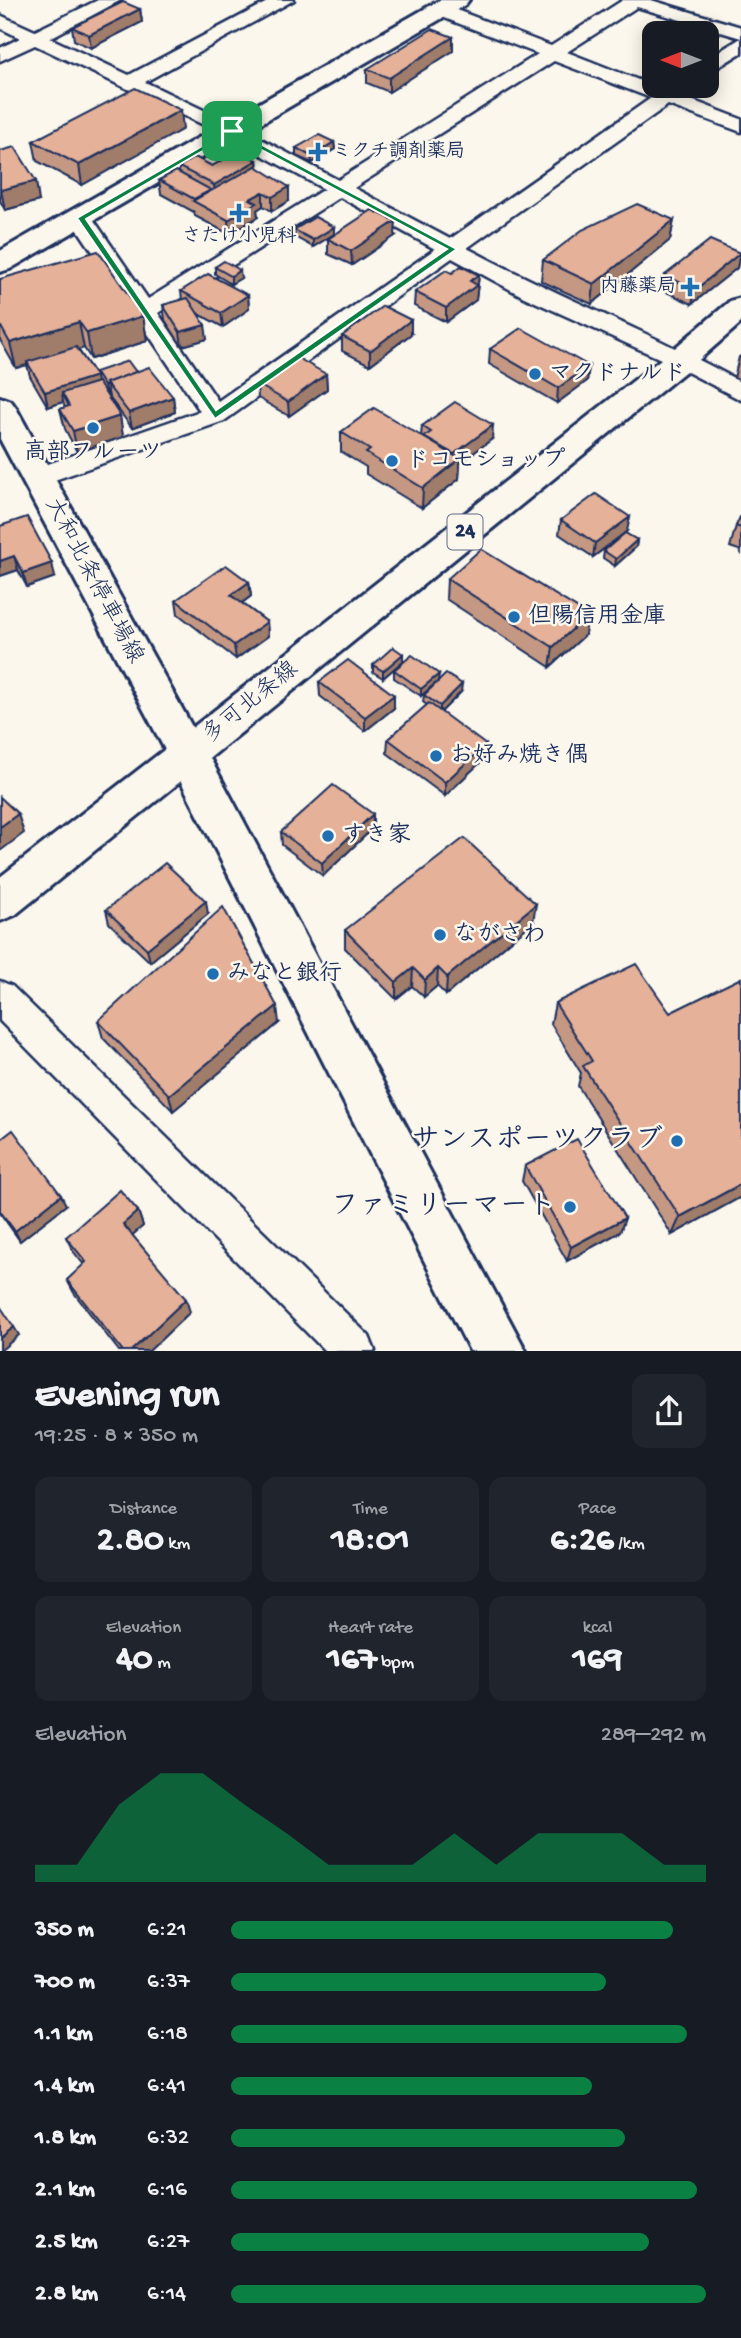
<!DOCTYPE html>
<meta charset="utf-8">
<style>
:root{--surface:#171b24;--page:#20242c;--text:#f1f3f6;--muted:#9ea1a6;--accent:#0b8043}
body{margin:0;font-family:"Gochi Hand","Klee One",sans-serif;background:var(--page);color:var(--text);height:100vh;display:flex;flex-direction:column;font-size:26px;white-space:nowrap}
*{box-sizing:border-box;margin:0}
p{font-size:23px;color:var(--muted)}
.icon{flex:none;width:38px;height:38px;fill:none;stroke:currentColor;stroke-width:2;stroke-linecap:round;stroke-linejoin:round}
.map{position:relative;height:1351px;overflow:hidden}
.panel{display:flex;flex-direction:column;background:var(--surface);flex:1}
.panel>*{flex:none}
.needle{width:46px;rotate:270deg}
.tools{position:absolute;left:642px;top:21px;display:grid;gap:14px}
.tools a{display:grid;place-items:center;width:77px;height:77px;border-radius:14px;background:var(--surface);box-shadow:0 4px 18px #0003;font-size:35px}
.pin{position:absolute;display:grid;place-items:center;width:60px;height:60px;color:#fff;margin:-30px;border-radius:14px;box-shadow:0 4px 10px #0006}
.round{display:grid;place-items:center;flex:none;width:74px;height:74px;border-radius:14px;background:var(--page)}
.head{display:flex;align-items:center;justify-content:space-between;height:119px;padding:0 35px}
h1{font-size:38px;font-weight:700;line-height:52px}
.metrics{display:grid;grid-template-columns:repeat(3,1fr);gap:10px;height:119px;padding:7px 35px}
.metrics div{display:grid;align-content:center;border-radius:14px;background:var(--page);text-align:center}
.metrics b{font-size:35px;font-weight:700}
.metrics small{font-size:19px;font-weight:400}
.metrics p{font-size:19px}
.chart{height:196px;padding:14px 35px}
.chart p{display:flex;justify-content:space-between}
.chart svg{width:100%;height:126px;margin-top:7px;fill:var(--accent);opacity:.7}
ul{padding:0 35px;list-style:none;font-size:23px}
li{display:grid;grid-template-columns:112px 84px 1fr;align-items:center;height:52px}
li i{height:18px;border-radius:9px;background:var(--accent)}
.map>svg:first-child{display:block}
.lines{fill:none;stroke-linecap:round;stroke-linejoin:round}
.minor-casing{stroke:#1b2f5e;stroke-width:5}
.tertiary-casing{stroke:#1b2f5e;stroke-width:6}
.secondary-casing{stroke:#1b2f5e;stroke-width:6}
.primary-casing{stroke:#1b2f5e;stroke-width:6}
.minor{fill:#fbf7ec;fill-rule:evenodd}
.tertiary{fill:#fbf7ec;fill-rule:evenodd}
.secondary{fill:#fbf7ec;fill-rule:evenodd}
.primary{fill:#fbf7ec;fill-rule:evenodd}
.wall{fill:#c59883;stroke:#1b2f5e;stroke-width:2}
.shaded-wall{fill:#a07c6a;stroke:#1b2f5e;stroke-width:2}
.building{fill:#e5b198;stroke:#1b2f5e;stroke-width:2}
.route{fill:#0b8043;stroke:#fff;stroke-width:2;fill-rule:evenodd}
.poi-dot{fill:#1f6fb2;stroke:#fbf7ec;stroke-width:2.5}
.labels{text-anchor:middle;dominant-baseline:central;stroke-width:5;stroke-linejoin:round;paint-order:stroke}
.far-poi-label{font-size:19px;font-weight:bold;fill:#1b2f5e;stroke:#fbf7ec;text-anchor:start}
.shield{fill:#fbf7ec;stroke:#5e6b89;stroke-width:2}
.shield-label{font-size:21px;font-weight:bold;fill:#1b2f5e}
.poi-label{font-size:23px;font-weight:bold;fill:#1b2f5e;stroke:#fbf7ec;text-anchor:start}
.street-label{font-size:23px;fill:#1b2f5e;stroke:#fbf7ec}
.near-poi-label{font-size:28px;font-weight:bold;fill:#1b2f5e;stroke:#fbf7ec;text-anchor:end}
</style>
<div class="map">
<svg width="741" height="1351" viewBox="0 0 741 1351">
<rect width="100%" height="100%" fill="#fbf7ec"/>
<filter id="ink" filterUnits="userSpaceOnUse"><feTurbulence type="fractalNoise" baseFrequency=".0143" numOctaves="2"/><feDisplacementMap in="SourceGraphic" scale="14" xChannelSelector="R" yChannelSelector="G"/><feConvolveMatrix kernelMatrix="1 2 1 2 8 2 1 2 1" color-interpolation-filters="sRGB"/></filter>
<g filter="url(#ink)">
<g class="lines">
<g class="minor-casing">
<g id="minor">
<path d="M98,0H121L50,38L129,75L271,0H294L145,82L239,127L338,180L538,54L434,14L431,10L434,6H446L551,46L623,0H651L741,27V53L707,74V59L741,38L637,7L567,52L664,90L670,86H692L681,96L741,119V132L668,105L467,248C557,296 652,333 741,382V400L672,364L524,297L452,258L224,421L46,483L37,486L28,483L24,477L28,471L200,411L70,218L73,213H89L148,299L324,189L225,135L35,45L0,61V48L20,38L0,28V15L35,31ZM554,61L651,98L450,239L354,188ZM340,197L435,249L218,401L158,313Z"/>
<polygon points="0,981 12,986 369,1336 375,1351 325,1351 0,1021"/>
</g>
</g>
<g class="tertiary-casing">
<g id="tertiary">
<polygon points="440,0 469,0 465,5 10,269 0,272 0,251"/>
<polygon points="187,738 201,743 207,754 201,765 15,915 0,921 0,877 173,743"/>
</g>
</g>
<g class="secondary-casing">
<polygon id="secondary" points="0,397 11,401 16,408 201,743 207,754 201,765 187,770 173,765 0,439"/>
</g>
<g class="primary-casing">
<polygon id="primary" points="741,298 741,323 692,366 210,758 526,1351 470,1351 167,754 173,743 670,352 730,301"/>
</g>
<use href="#minor" class="minor"/>
<use href="#tertiary" class="tertiary"/>
<use href="#secondary" class="secondary"/>
<use href="#primary" class="primary"/>
</g>
<g class="wall">
<polygon points="140,9 142,22 91,48 74,40 72,27"/>
<polygon points="453,37 453,51 389,92 367,83 367,69"/>
<polygon points="183,129 82,185 37,161 33,141"/>
<polygon points="334,142 335,149 312,163 296,156 296,148"/>
<polygon points="0,151 39,201 5,210 0,201"/>
<polygon points="257,160 258,167 289,201 272,211 263,206 257,210 258,217 229,234 195,216 194,212 161,194 159,180 179,172 179,167 212,166"/>
<polygon points="674,220 670,240 592,304 541,281 543,260"/>
<polygon points="334,227 334,234 313,247 295,237 294,230"/>
<polygon points="395,236 352,265 328,254 328,239"/>
<polygon points="740,253 737,268 692,304 662,290 665,275"/>
<polygon points="215,267 241,278 231,284 215,274"/>
<polygon points="452,273 479,275 476,300 446,322 414,306 415,292"/>
<polygon points="0,279 143,316 147,341 91,359 84,348 78,349 96,376 95,372 136,372 173,397 175,412 132,428 109,397 108,392 106,393 120,416 123,437 77,452 65,429 60,409 65,408 63,402 48,407 30,376 27,365 16,368 0,340"/>
<polygon points="181,291 248,295 249,309 223,327 197,313 207,339 182,346 165,320 163,305 182,300"/>
<polygon points="411,334 370,365 342,351 342,336"/>
<polygon points="490,349 589,366 587,381 557,403 489,364"/>
<polygon points="741,356 741,381 734,378 739,357"/>
<polygon points="326,374 327,389 289,416 258,398 257,384"/>
<polygon points="422,426 492,439 460,463 459,479 422,508 366,474 366,467 341,452 341,432 421,436"/>
<polygon points="741,517 741,553 739,550 730,547 736,526"/>
<polygon points="561,520 627,531 625,533 637,540 636,547 615,566 603,558 604,551 619,538 593,557 559,534"/>
<polygon points="0,526 55,577 27,587 18,570 0,576"/>
<polygon points="447,579 585,635 550,667 446,599"/>
<polygon points="249,582 251,596 242,603 267,622 268,636 236,659 178,614 176,600"/>
<polygon points="403,654 403,661 383,678 373,672 373,665"/>
<polygon points="394,670 439,674 421,696 394,678"/>
<polygon points="319,682 394,708 365,731 320,696"/>
<polygon points="461,692 441,712 485,758 445,796 387,753 388,739 427,705 423,702 424,695"/>
<polygon points="373,828 323,876 282,845 281,832"/>
<polygon points="106,910 208,914 150,962 109,923"/>
<polygon points="533,922 446,995 437,986 424,997 412,986 396,999 345,948 345,930"/>
<polygon points="741,978 741,1197 672,1235 578,1086 581,1073 551,1024 555,1003 670,1013"/>
<polygon points="98,1021 279,1023 173,1111 103,1038"/>
<polygon points="0,1140 66,1205 20,1241 0,1213"/>
<polygon points="525,1166 625,1218 620,1232 567,1261 522,1181"/>
<polygon points="138,1211 143,1226 132,1235 190,1312 149,1351 119,1351 74,1293 67,1280 84,1265 73,1251 66,1237"/>
</g>
<g class="shaded-wall">
<polygon points="140,9 142,22 91,48 89,35"/>
<polygon points="453,37 453,51 389,92 389,78"/>
<polygon points="181,110 183,129 82,185 79,165"/>
<polygon points="334,142 335,149 312,163 311,156"/>
<polygon points="257,160 258,174 216,199 214,185"/>
<polygon points="36,181 39,201 5,210 1,190"/>
<polygon points="289,187 289,201 272,211 272,197"/>
<polygon points="263,192 263,206 257,210 258,217 229,234 228,220 250,199"/>
<polygon points="674,220 670,240 592,304 594,284"/>
<polygon points="396,221 395,236 352,265 351,251"/>
<polygon points="334,227 334,234 313,247 313,240"/>
<polygon points="740,253 737,268 692,304 695,290"/>
<polygon points="240,270 241,278 231,284 231,276"/>
<polygon points="479,275 476,300 446,322 446,308 470,281"/>
<polygon points="248,295 249,309 223,327 221,313"/>
<polygon points="143,316 147,341 91,359 87,333"/>
<polygon points="411,320 411,334 370,365 370,351"/>
<polygon points="79,322 84,348 28,365 27,362 27,365 16,368 10,343"/>
<polygon points="205,325 207,339 182,346 180,332"/>
<polygon points="589,366 587,381 557,403 558,388"/>
<polygon points="326,374 327,389 289,416 288,402"/>
<polygon points="96,376 98,391 62,393 63,402 48,407 45,392"/>
<polygon points="107,385 108,392 106,393 104,386"/>
<polygon points="173,397 175,412 132,428 129,413"/>
<polygon points="120,416 123,437 77,452 73,431"/>
<polygon points="493,425 492,439 460,463 459,479 422,508 423,488 454,454"/>
<polygon points="630,517 627,531 593,557 595,543"/>
<polygon points="637,540 636,547 615,566 616,559"/>
<polygon points="14,556 18,570 0,576 0,561"/>
<polygon points="52,563 55,577 27,587 23,573"/>
<polygon points="249,582 251,596 233,610 231,595"/>
<polygon points="588,615 585,635 550,667 553,647"/>
<polygon points="267,622 268,636 236,659 234,645"/>
<polygon points="403,654 403,661 383,678 383,671"/>
<polygon points="439,674 438,681 421,696 421,689"/>
<polygon points="462,684 461,692 440,713 440,706"/>
<polygon points="394,695 394,708 365,731 365,717"/>
<polygon points="486,745 485,758 445,796 445,782"/>
<polygon points="18,814 24,833 0,851 0,827"/>
<polygon points="373,814 373,828 323,876 322,863"/>
<polygon points="206,901 208,914 150,962 147,949"/>
<polygon points="536,904 533,922 446,995 447,977"/>
<polygon points="413,968 412,986 396,999 396,982"/>
<polygon points="438,968 437,986 424,997 425,980"/>
<polygon points="277,1006 279,1023 173,1111 169,1095"/>
<polygon points="741,1184 741,1197 672,1235 680,1217"/>
<polygon points="61,1195 66,1205 20,1241 15,1231"/>
<polygon points="138,1211 143,1226 129,1238 123,1224"/>
<polygon points="625,1218 620,1232 567,1261 571,1247"/>
<polygon points="186,1299 190,1312 149,1351 131,1351"/>
<polygon points="14,1327 19,1335 0,1351 0,1338"/>
</g>
<g class="building">
<polygon points="123,2 140,9 89,35 72,27"/>
<polygon points="432,29 453,37 389,78 367,69"/>
<polygon points="135,88 181,110 79,165 33,141"/>
<polygon points="319,135 334,142 311,156 296,148"/>
<polygon points="15,147 36,181 1,190 0,188 0,151"/>
<polygon points="238,151 257,160 214,185 179,167 195,157 212,166"/>
<polygon points="256,166 289,187 272,197 263,192 250,199 257,203 228,220 193,201"/>
<polygon points="176,171 211,190 194,199 159,180"/>
<polygon points="637,204 674,220 594,284 543,260 582,230"/>
<polygon points="372,210 396,221 351,251 328,239"/>
<polygon points="315,217 334,227 313,240 294,230"/>
<polygon points="710,240 740,253 695,290 665,275"/>
<polygon points="98,251 143,316 87,333 79,322 10,343 0,325 0,279"/>
<polygon points="224,261 240,270 231,276 215,267"/>
<polygon points="461,266 479,275 470,281 477,285 446,308 415,292 446,270 452,273"/>
<polygon points="208,274 248,295 221,313 181,291"/>
<polygon points="188,298 205,325 180,332 163,305"/>
<polygon points="383,306 411,320 370,351 342,336"/>
<polygon points="521,328 589,366 558,388 490,349"/>
<polygon points="76,347 96,376 45,392 27,362"/>
<polygon points="296,357 326,374 288,402 257,384"/>
<polygon points="128,361 136,372 106,383 107,385 104,386 95,372"/>
<polygon points="149,367 173,397 129,413 106,383"/>
<polygon points="98,382 120,416 73,431 60,409 69,406 62,393"/>
<polygon points="455,402 493,425 454,454 424,437 431,432 422,426"/>
<polygon points="374,408 460,459 423,488 366,453 370,450 341,432"/>
<polygon points="596,494 630,517 595,543 561,520"/>
<polygon points="27,517 52,563 23,573 14,556 0,561 0,526"/>
<polygon points="740,517 741,517 741,528 736,526"/>
<polygon points="625,533 637,540 616,559 604,551"/>
<polygon points="481,549 588,615 553,647 447,579"/>
<polygon points="226,565 249,582 231,595 267,622 234,645 176,600"/>
<polygon points="393,647 403,654 383,671 373,665"/>
<polygon points="412,655 439,674 421,689 394,670"/>
<polygon points="348,660 394,695 365,717 319,682"/>
<polygon points="446,674 462,684 440,706 424,695"/>
<polygon points="429,703 486,745 445,782 388,739"/>
<polygon points="333,785 373,814 322,863 281,832"/>
<polygon points="0,797 18,814 0,827"/>
<polygon points="464,838 536,904 447,977 438,968 425,980 413,968 396,982 345,930"/>
<polygon points="165,863 206,901 147,949 106,910"/>
<polygon points="223,907 277,1006 169,1095 98,1021"/>
<polygon points="636,964 670,1013 741,978 741,1184 680,1217 583,1066 592,1061 555,1003"/>
<polygon points="13,1130 61,1195 15,1231 0,1211 0,1140"/>
<polygon points="577,1139 625,1218 571,1247 525,1166"/>
<polygon points="120,1190 138,1211 123,1224 186,1299 131,1351 123,1351 67,1280 86,1262 66,1237"/>
<polygon points="0,1306 14,1327 0,1338"/>
</g>
</g>
<path class="route" d="M232,129L457,249L215,419L77,218ZM232,134L447,249L216,410L86,219Z"/>
<g class="poi-dot">
<path d="M314.5 141.5h7v7h7v7h-7v7h-7v-7h-7v-7h7z"/>
<path d="M235.5 202.5h7v7h7v7h-7v7h-7v-7h-7v-7h7z"/>
<path d="M686.5 276.5h7v7h7v7h-7v7h-7v-7h-7v-7h7z"/>
<circle cx="535" cy="374" r="7"/>
<circle cx="93" cy="428" r="7"/>
<circle cx="392" cy="461" r="7"/>
<circle cx="514" cy="617" r="7"/>
<circle cx="436" cy="756" r="7"/>
<circle cx="328" cy="836" r="7"/>
<circle cx="440" cy="935" r="7"/>
<circle cx="213" cy="974" r="7"/>
<circle cx="677" cy="1141" r="7"/>
<circle cx="570" cy="1207" r="7"/>
</g>
<g class="labels">
<g class="far-poi-label">
<text x="332" y="152">ミクチ調剤薬局</text>
<text x="239" y="237" text-anchor="middle">さたけ小児科</text>
<text x="676" y="287" text-anchor="end">内藤薬局</text>
</g>
<rect class="shield" x="447.5" y="514.5" width="35" height="35" rx="5"/>
<g class="shield-label">
<text x="465" y="532">24</text>
</g>
<g class="poi-label">
<text x="549" y="374">マクドナルド</text>
<text x="93" y="453" text-anchor="middle">高部フルーツ</text>
<text x="406" y="461">ドコモショップ</text>
<text x="528" y="617">但陽信用金庫</text>
<text x="450" y="756">お好み焼き偶</text>
<text x="342" y="836">すき家</text>
<text x="454" y="935">ながさわ</text>
<text x="227" y="974">みなと銀行</text>
</g>
<g class="street-label">
<text transform="translate(93 581) rotate(62)">大和北条停車場線</text>
<text transform="translate(251 703) rotate(-39)">多可北条線</text>
</g>
<g class="near-poi-label">
<text x="663" y="1141">サンスポーツクラブ</text>
<text x="556" y="1207">ファミリーマート</text>
</g>
</g>
</svg>
<div class="tools">
<a><svg class="needle" viewBox="-14 -14 28 28"><path d="M0-13l5 13h-10z" fill="#e53935"/><path d="M0 13l5-13h-10z" fill="#9ea1a6"/></svg></a>
</div>
<div class="pin" style="left:232px;top:131px;background:#1e9e55"><svg class="icon" aria-label="arrive" viewBox="0 0 24 24"><path d="M6 21V4h12l-3 4 3 4H6"/></svg></div>
</div>
<section class="panel">
<div class="head"><div><h1>Evening run</h1><p>19:25 · 8 × 350 m</p></div><a class="round"><svg class="icon" aria-label="share" viewBox="0 0 24 24"><path d="M12 15V3M7 8l5-5 5 5M5 13v7h14v-7"/></svg></a></div>
<div class="metrics">
<div><p>Distance</p><b>2.80<small> km</small></b></div>
<div><p>Time</p><b>18:01</b></div>
<div><p>Pace</p><b>6:26<small> /km</small></b></div>
</div>
<div class="metrics">
<div><p>Elevation</p><b>40<small> m</small></b></div>
<div><p>Heart rate</p><b>167<small> bpm</small></b></div>
<div><p>kcal</p><b>169</b></div>
</div>
<div class="chart"><p><span>Elevation</span>289–292 m</p>
<svg viewBox="0 0 160 44" preserveAspectRatio="none"><path d="M0 44V38L10 38L20 17L30 6L40 6L50 17L60 27L70 38L80 38L90 38L100 27L110 38L120 27L130 27L140 27L150 38L160 38V44z"/></svg>
</div>
<ul>
<li><b>350 m</b>6:21<i style="width:93%"></i></li>
<li><b>700 m</b>6:37<i style="width:79%"></i></li>
<li><b>1.1 km</b>6:18<i style="width:96%"></i></li>
<li><b>1.4 km</b>6:41<i style="width:76%"></i></li>
<li><b>1.8 km</b>6:32<i style="width:83%"></i></li>
<li><b>2.1 km</b>6:16<i style="width:98%"></i></li>
<li><b>2.5 km</b>6:27<i style="width:88%"></i></li>
<li><b>2.8 km</b>6:14<i style="width:100%"></i></li>
</ul>
</section>
